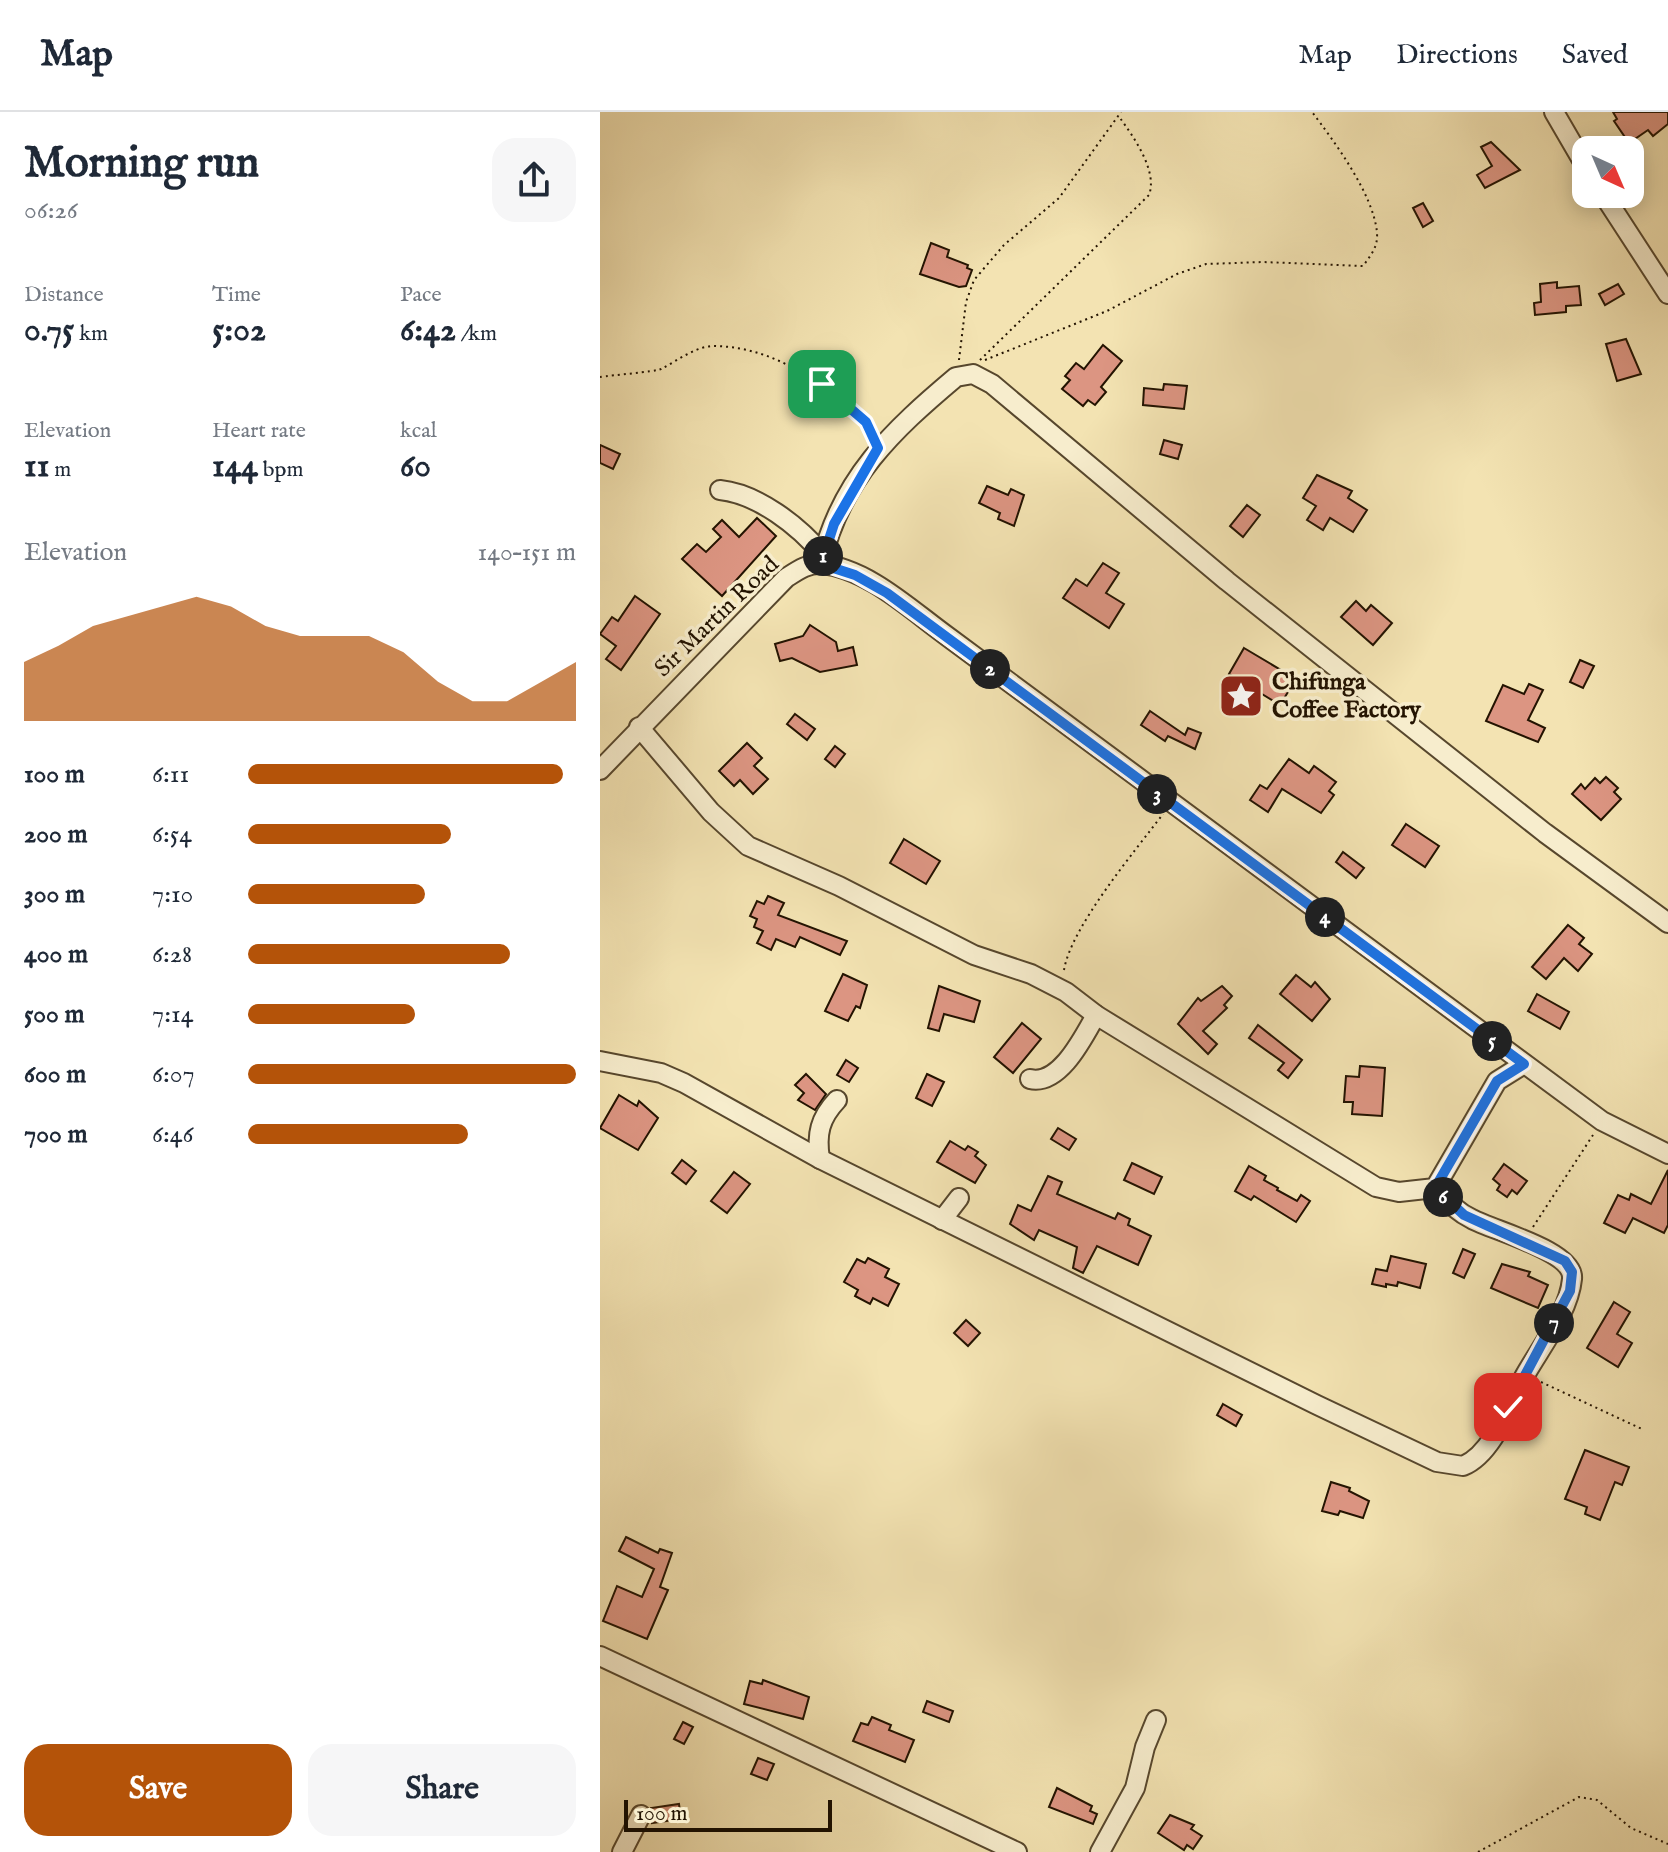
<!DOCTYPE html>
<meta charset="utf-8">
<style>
:root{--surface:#fff;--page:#f6f6f7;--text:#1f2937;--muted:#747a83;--line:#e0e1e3;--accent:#b45309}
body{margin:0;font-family:"IM FELL English",serif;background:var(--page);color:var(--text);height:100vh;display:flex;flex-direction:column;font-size:30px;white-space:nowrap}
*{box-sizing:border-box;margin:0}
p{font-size:26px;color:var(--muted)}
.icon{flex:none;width:44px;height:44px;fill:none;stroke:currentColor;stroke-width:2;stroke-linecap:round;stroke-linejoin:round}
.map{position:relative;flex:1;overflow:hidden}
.details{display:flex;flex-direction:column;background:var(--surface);width:600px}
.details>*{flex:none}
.needle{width:52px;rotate:136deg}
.buttons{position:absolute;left:972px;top:24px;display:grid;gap:16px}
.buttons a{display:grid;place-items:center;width:72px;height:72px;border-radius:16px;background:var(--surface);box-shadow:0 4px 20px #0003;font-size:40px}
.scale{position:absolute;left:24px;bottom:20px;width:208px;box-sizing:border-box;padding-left:8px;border:4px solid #231301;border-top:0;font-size:22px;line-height:28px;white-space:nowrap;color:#231301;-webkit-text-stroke:6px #f7edcd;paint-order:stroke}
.pin{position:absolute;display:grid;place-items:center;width:68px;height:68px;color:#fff;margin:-34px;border-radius:16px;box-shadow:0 4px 12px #0006}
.km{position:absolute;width:40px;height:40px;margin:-20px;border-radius:50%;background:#222;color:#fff;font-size:22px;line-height:40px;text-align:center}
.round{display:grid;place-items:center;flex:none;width:84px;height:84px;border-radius:24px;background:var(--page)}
.summary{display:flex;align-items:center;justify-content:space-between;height:136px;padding:0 24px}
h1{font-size:44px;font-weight:800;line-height:60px}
.stats{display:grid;grid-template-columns:repeat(3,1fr);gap:12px;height:136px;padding:8px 24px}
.stats div{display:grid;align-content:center}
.stats b{font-size:34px;font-weight:800}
.stats small{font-size:22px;font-weight:400}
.stats p{font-size:22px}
.chart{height:224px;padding:16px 24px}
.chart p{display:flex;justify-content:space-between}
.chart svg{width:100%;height:144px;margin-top:8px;fill:var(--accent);opacity:.7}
.primary-button{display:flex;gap:16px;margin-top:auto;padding:16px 24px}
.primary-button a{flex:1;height:92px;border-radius:24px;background:var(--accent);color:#fff;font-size:32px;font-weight:800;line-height:92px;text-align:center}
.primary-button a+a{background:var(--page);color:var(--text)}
ul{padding:0 24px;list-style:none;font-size:26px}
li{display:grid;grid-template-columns:128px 96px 1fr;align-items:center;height:60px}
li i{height:20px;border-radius:10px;background:var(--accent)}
header{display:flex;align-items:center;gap:48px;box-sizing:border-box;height:112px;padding:0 40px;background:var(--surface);border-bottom:2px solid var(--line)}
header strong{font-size:38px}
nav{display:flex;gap:44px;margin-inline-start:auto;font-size:28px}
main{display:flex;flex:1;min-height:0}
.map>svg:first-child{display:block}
.building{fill:#dc9582;stroke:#231301;stroke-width:2}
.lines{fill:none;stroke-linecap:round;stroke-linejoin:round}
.minor-casing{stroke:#57472d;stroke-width:22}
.path{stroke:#231301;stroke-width:2;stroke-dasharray:2 4;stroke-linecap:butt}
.minor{stroke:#f7edcd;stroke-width:18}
.route-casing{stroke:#fff;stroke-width:16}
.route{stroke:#1a73e8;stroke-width:10}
.labels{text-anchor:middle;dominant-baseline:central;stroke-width:7;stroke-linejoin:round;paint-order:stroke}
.street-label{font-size:24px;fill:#231301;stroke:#f7edcd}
.poi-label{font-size:24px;font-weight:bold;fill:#231301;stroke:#f7edcd;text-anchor:start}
</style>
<header>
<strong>Map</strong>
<nav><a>Map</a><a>Directions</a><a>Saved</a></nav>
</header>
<main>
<section class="details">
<div class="summary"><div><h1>Morning run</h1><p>06:26</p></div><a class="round"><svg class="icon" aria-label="share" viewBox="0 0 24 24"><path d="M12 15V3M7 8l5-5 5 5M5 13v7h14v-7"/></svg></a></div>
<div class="stats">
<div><p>Distance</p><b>0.75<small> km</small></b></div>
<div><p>Time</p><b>5:02</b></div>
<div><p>Pace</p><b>6:42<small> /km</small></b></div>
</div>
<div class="stats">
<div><p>Elevation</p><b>11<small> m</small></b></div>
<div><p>Heart rate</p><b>144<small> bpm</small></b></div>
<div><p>kcal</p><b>60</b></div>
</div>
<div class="chart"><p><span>Elevation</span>140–151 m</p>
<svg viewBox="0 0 160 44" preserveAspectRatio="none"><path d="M0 44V26L10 21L20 15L30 12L40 9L50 6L60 9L70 15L80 18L90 18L100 18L110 23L120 32L130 38L140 38L150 32L160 26V44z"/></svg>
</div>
<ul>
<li><b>100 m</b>6:11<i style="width:96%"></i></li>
<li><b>200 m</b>6:54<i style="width:62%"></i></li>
<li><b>300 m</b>7:10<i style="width:54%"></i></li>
<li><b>400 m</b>6:28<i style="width:80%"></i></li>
<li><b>500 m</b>7:14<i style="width:51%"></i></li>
<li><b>600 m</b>6:07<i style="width:100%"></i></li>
<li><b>700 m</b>6:46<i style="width:67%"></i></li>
</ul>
<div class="primary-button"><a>Save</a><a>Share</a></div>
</section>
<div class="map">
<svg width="1068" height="1740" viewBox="0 0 1068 1740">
<rect width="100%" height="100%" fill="#f3e3b2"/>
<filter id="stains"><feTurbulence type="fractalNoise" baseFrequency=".0025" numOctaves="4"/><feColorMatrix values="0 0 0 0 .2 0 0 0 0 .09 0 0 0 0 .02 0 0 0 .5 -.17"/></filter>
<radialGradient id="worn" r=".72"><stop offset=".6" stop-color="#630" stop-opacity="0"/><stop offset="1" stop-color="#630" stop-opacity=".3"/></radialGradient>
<g class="building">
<polygon points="1013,0 1068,0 1068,12 1053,24 1048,18 1029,31 1014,9 1017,7"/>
<polygon points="891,30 920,58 885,76 877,63 892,54 881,35"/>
<polygon points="823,91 833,109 823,115 813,96"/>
<polygon points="331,131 349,138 347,145 368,153 367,156 372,158 366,174 359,175 320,162"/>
<polygon points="957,170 957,176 979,174 981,193 966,194 966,200 935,203 934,191 941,190 940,172"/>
<polygon points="1018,172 1024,182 1005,193 999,182"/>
<polygon points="1026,227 1041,262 1017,269 1006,232"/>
<polygon points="503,233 522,249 501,275 506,280 495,293 488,288 483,294 462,277 470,268 465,264 476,251 484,257"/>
<polygon points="564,272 587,274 584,297 543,293 544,276 563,278"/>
<polygon points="564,328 582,333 578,347 560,342"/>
<polygon points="0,333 20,342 13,357 0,351"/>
<polygon points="717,363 752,379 748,386 767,398 753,420 730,406 723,418 707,408 716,394 703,386"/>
<polygon points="387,374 408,383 411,377 424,383 414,414 398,407 400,401 379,391"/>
<polygon points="647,393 660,403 643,425 630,414"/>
<polygon points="157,406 176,424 122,484 82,447 97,432 106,440 121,425 113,417 122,408 139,425"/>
<polygon points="503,451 519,461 506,481 524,492 509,516 463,486 476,467 487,474"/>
<polygon points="35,484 60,502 21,558 6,547 16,534 0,522 12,505 18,509"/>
<polygon points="756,489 766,499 771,493 792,511 773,533 741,505"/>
<polygon points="210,513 236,530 238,539 253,535 257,553 220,560 192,546 180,549 175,532 203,524"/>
<polygon points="644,536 696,567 680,593 629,562"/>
<polygon points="980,548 994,554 983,576 970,570"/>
<polygon points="929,572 943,578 928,608 945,616 938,630 886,609 903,573 924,582"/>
<polygon points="550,599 585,623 588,616 601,621 595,637 568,624 565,629 541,613"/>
<polygon points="195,602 215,617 207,628 187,612"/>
<polygon points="147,631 162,646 154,654 168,667 153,682 140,668 134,674 119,659"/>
<polygon points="235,634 245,642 235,655 225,647"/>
<polygon points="689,647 709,661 714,654 736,670 729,679 734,683 721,701 682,677 668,700 650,688 660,673 667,677"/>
<polygon points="1006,665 1018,676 1014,680 1021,687 1001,708 972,682 981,672 985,677 995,666 1000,671"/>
<polygon points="806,712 839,734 825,755 792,733"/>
<polygon points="304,727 340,749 326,772 290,751"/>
<polygon points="743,740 764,756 756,766 736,750"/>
<polygon points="168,784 184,791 178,803 247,829 240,843 200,825 195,835 176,827 171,838 157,831 163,819 154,815 157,807 150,804 157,789 164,792"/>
<polygon points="968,813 984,826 979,832 992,842 978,859 964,846 946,867 932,855"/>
<polygon points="243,862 267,873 260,896 256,894 248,909 225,899"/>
<polygon points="696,863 711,875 715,870 730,887 712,909 680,882"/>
<polygon points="339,874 380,889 374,910 344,902 339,919 328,916"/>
<polygon points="622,874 632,884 624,893 627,896 603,919 617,932 608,942 578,912 598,886 601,889"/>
<polygon points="937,882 969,900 960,917 928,899"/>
<polygon points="422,911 441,927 413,961 394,945"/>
<polygon points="658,913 702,948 688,966 678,958 684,951 649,926"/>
<polygon points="246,948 258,956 249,970 237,963"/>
<polygon points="760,954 785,956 782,1004 752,1002 753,990 744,990 746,964 759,965"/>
<polygon points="206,962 226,982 215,998 198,988 204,981 195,973"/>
<polygon points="327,962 344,970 332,994 316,986"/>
<polygon points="19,983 37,994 39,989 58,1006 38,1038 0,1016"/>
<polygon points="458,1016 476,1027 469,1038 451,1027"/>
<polygon points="350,1029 365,1038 368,1034 378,1040 375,1044 386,1053 375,1071 337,1050"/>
<polygon points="82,1048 96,1059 86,1072 72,1061"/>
<polygon points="532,1051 562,1065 554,1082 524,1068"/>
<polygon points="904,1052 927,1069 917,1082 912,1078 907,1085 897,1078 900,1073 893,1067"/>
<polygon points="649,1054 666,1064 664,1068 678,1076 677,1078 697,1089 701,1083 710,1089 696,1110 654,1084 651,1088 635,1079"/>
<polygon points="1068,1058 1068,1113 1064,1121 1033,1106 1025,1121 1004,1111 1018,1083 1029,1088 1031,1082 1051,1092"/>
<polygon points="134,1060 150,1072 127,1101 111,1089"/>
<polygon points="448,1064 462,1070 457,1082 515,1107 518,1101 530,1107 528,1113 551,1124 538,1153 497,1134 483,1161 473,1156 477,1135 439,1118 434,1128 410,1112 418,1093 431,1099"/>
<polygon points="863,1137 875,1142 864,1166 853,1161"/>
<polygon points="791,1144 826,1152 820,1176 798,1170 797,1174 786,1172 786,1175 772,1172 776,1157 787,1159"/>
<polygon points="268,1146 289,1157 285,1165 299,1172 288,1194 273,1186 270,1192 255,1184 258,1178 244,1170 257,1147 265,1151"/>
<polygon points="902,1152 930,1160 928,1164 948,1173 938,1196 891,1176"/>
<polygon points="1014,1190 1030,1200 1017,1222 1032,1231 1018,1255 987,1236"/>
<polygon points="366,1208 380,1221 368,1234 354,1221"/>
<polygon points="623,1292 642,1303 636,1314 617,1303"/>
<polygon points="985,1338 1029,1355 1022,1373 1015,1370 1000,1408 985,1402 987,1395 965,1387"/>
<polygon points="731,1370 750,1376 749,1379 769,1389 763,1406 740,1399 738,1403 722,1399"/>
<polygon points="26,1425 58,1441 60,1437 72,1441 60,1475 68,1478 47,1527 3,1509 17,1474 42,1485 54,1457 19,1439"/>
<polygon points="163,1568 209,1585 203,1607 144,1592 150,1569 162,1572"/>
<polygon points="327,1589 353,1599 349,1610 323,1600"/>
<polygon points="272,1605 291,1613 289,1618 314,1628 305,1650 253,1629 261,1611 268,1613"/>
<polygon points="83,1610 93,1615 84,1632 74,1627"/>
<polygon points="158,1646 174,1652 167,1668 151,1662"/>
<polygon points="457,1676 492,1694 490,1699 497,1702 493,1712 449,1695"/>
<polygon points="79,1692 81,1707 52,1711 51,1696"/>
<polygon points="570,1703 594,1713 591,1717 602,1724 593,1737 587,1733 584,1738 558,1721"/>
</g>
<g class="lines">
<g class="minor-casing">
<g id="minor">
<polyline points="954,0 986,55"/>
<polyline points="1003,82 1068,182"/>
<path d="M120,378C158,382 199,414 223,443"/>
<path d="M221,452C240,367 293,318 356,265L373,262L392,272L627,469L945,721L1068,811"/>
<polyline points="39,615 111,700 148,734 239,774 374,843 431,862 466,880 496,903 776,1075 799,1080 835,1076 897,969 924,952"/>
<path d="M0,658L186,466C197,459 208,451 221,452C267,456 311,498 347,524L1002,1009L1068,1042"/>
<path d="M0,949L61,961L84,971L220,1047L717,1293L837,1350L863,1354C893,1342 910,1292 924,1265C940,1236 969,1200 972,1167C975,1139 894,1119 872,1107C857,1100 846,1089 835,1076"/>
<path d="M430,967C460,974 484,924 496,903"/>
<path d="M220,1047C216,1022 220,1006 237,988"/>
<polyline points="342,1108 359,1086"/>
<polyline points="0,1544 417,1740"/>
<polyline points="22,1740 41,1703"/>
<polyline points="500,1740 535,1676 545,1635 556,1608"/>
</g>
</g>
<g class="path">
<polyline points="359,248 366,190 374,168 404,133 459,86 521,0"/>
<path d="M380,248L549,83C558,59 533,24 520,6"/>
<path d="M385,248L507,199L577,162L606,152L663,150L763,154C771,143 778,135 777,121C774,83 734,29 712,0"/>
<path d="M0,265C12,263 54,260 61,257C77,249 97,233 116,234C178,236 222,272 266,310L273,320"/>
<path d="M464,858C471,815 535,739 563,702"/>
<polyline points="933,1115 993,1023"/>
<polyline points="941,1270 1044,1318"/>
<polyline points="878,1740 979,1685 997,1688 1031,1716 1068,1732"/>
</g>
<use href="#minor" class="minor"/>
</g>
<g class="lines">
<g class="route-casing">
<polyline id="route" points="222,272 266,310 278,336 234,412 221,452 255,463 287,481 924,952 897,969 835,1076 864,1103 965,1149 972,1160 970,1179 908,1295"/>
</g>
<use href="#route" class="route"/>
</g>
<defs>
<g id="sight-square" transform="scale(2.3)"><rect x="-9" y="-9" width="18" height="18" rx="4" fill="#8f2418" stroke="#f7edcd"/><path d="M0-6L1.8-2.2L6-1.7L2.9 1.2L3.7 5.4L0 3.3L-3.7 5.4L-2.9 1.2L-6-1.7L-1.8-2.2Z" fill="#fff"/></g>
</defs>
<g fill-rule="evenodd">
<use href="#sight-square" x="641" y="584"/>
</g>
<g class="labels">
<g class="street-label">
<text transform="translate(117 505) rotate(-44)">Sir Martin Road</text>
</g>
<g class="poi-label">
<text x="672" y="570">Chifunga<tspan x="672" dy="28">Coffee Factory</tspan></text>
</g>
</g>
<rect width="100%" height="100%" filter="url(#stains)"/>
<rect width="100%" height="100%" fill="url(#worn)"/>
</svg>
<div class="buttons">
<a><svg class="needle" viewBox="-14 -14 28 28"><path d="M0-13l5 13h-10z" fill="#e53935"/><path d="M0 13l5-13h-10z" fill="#747a83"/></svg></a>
</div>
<div class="scale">100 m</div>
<div class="pin" style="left:222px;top:272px;background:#1e9e55"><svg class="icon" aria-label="arrive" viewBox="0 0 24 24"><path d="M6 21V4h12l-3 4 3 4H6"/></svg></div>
<div class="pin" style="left:908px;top:1295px;background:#d93025"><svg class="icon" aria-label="check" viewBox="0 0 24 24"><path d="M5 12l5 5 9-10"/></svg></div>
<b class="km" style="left:223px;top:444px">1</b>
<b class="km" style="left:390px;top:557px">2</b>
<b class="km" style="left:557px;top:682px">3</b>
<b class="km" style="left:725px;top:805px">4</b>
<b class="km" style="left:892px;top:929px">5</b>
<b class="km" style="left:843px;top:1085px">6</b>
<b class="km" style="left:954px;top:1211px">7</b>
</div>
</main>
